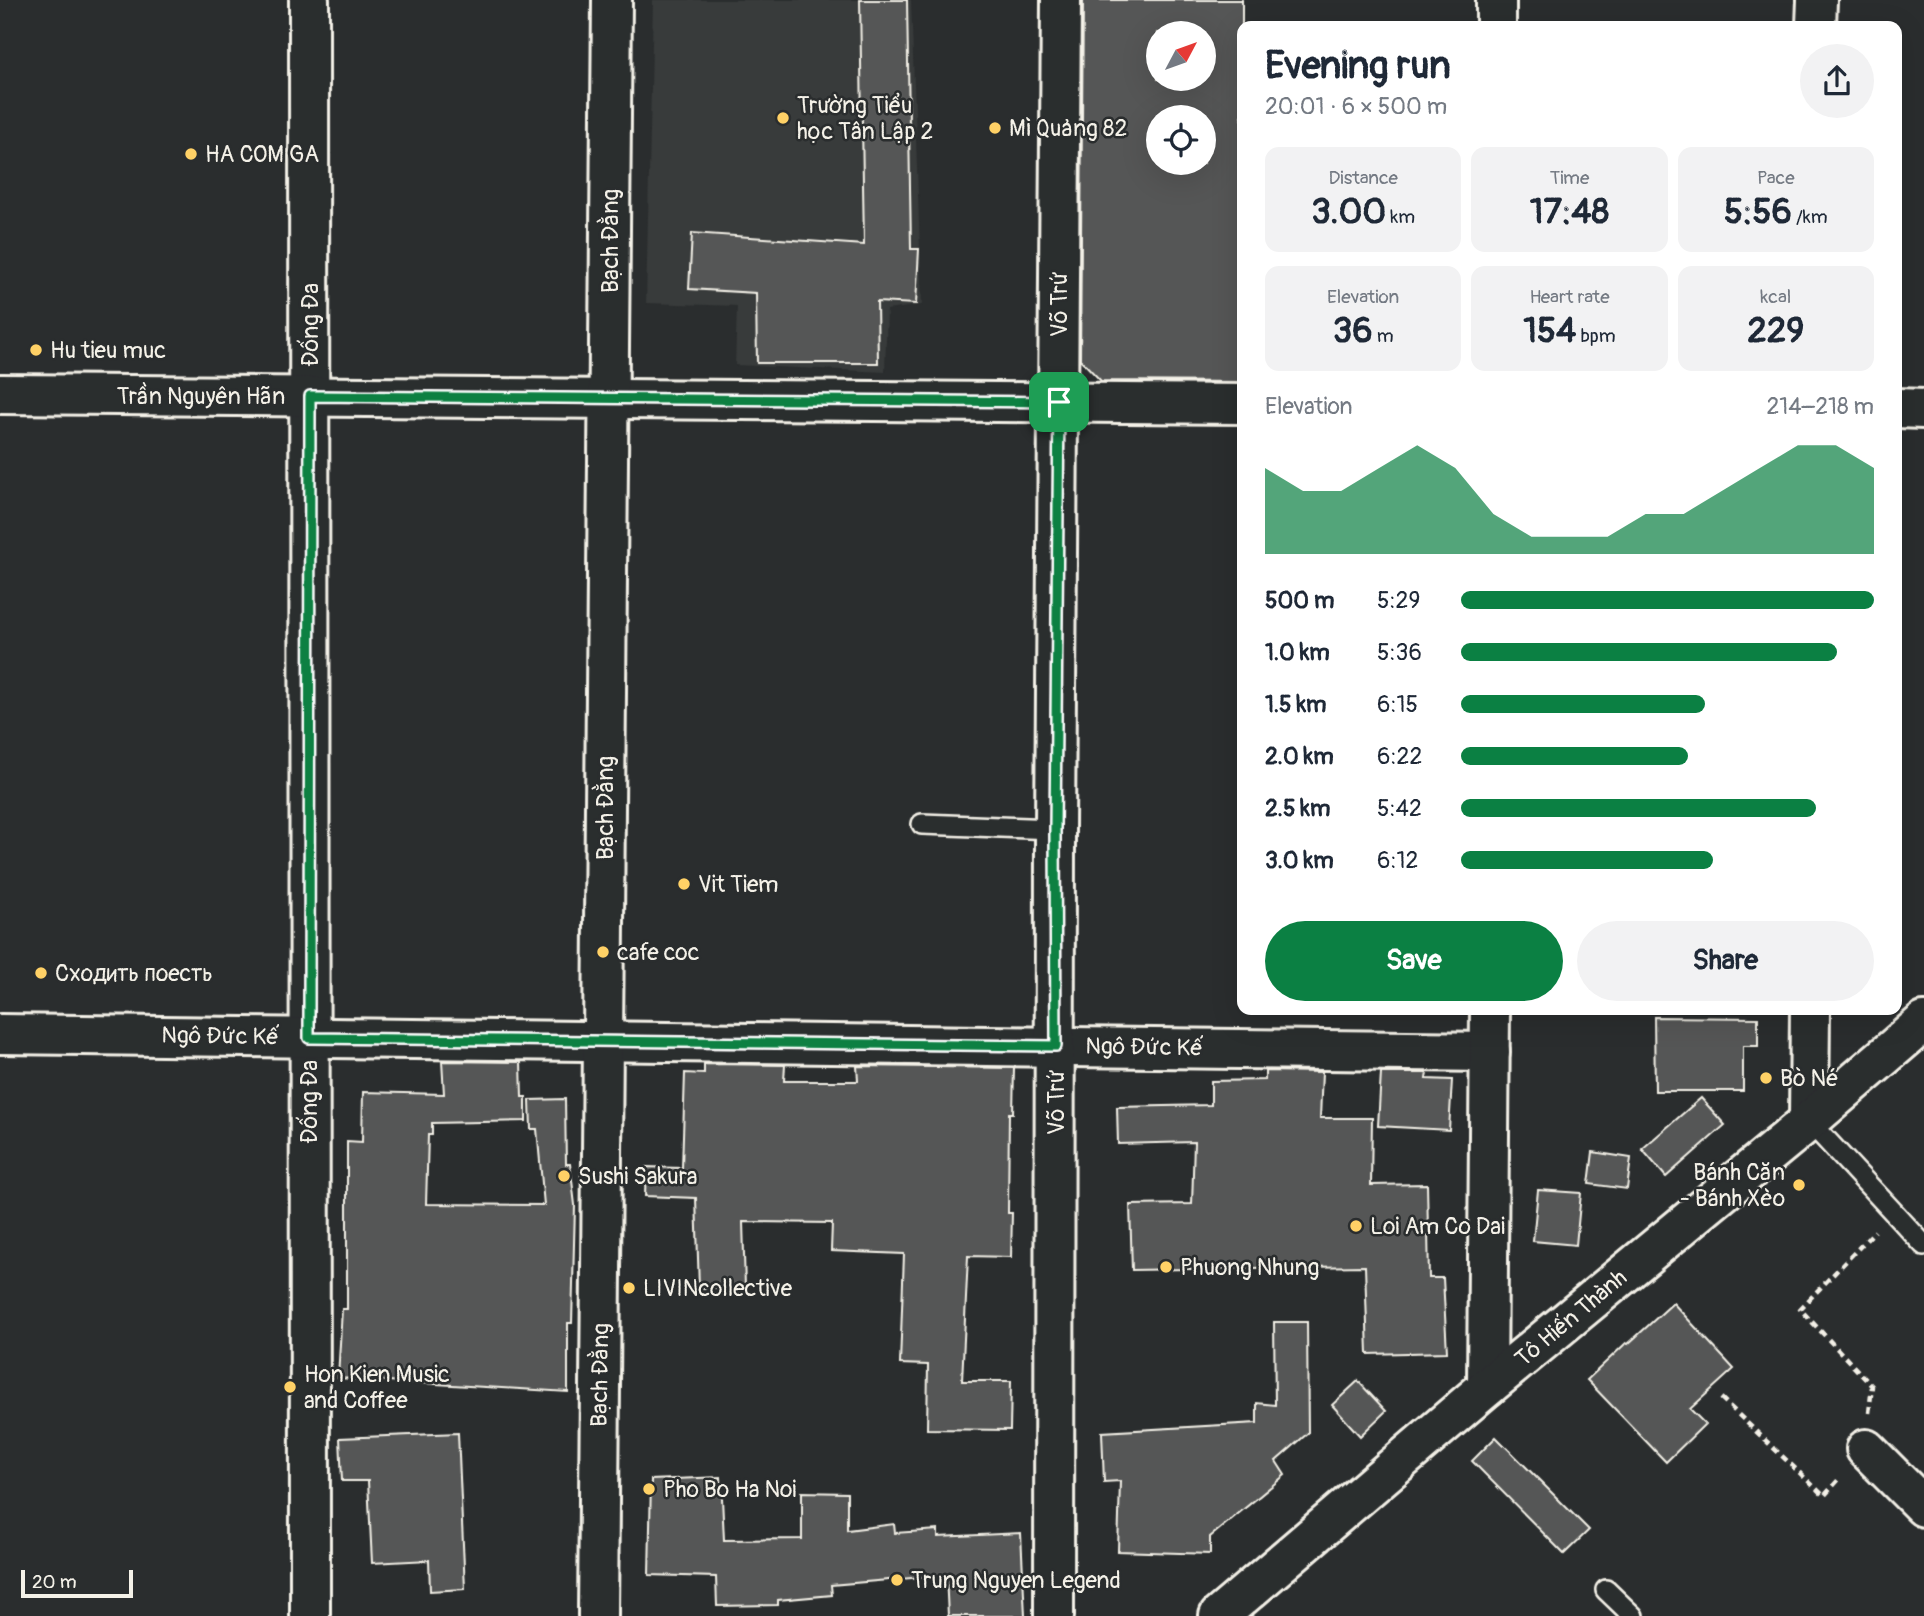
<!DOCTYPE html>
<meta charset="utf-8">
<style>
:root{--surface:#fff;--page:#f2f2f3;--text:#1f2937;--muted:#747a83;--accent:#0b8043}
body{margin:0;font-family:Pangolin,sans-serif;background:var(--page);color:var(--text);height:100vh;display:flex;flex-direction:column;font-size:26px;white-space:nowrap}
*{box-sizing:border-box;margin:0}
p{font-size:23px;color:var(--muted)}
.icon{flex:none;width:38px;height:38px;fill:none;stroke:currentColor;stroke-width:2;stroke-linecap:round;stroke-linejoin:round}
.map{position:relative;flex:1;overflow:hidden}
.side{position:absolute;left:1237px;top:21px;width:665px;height:994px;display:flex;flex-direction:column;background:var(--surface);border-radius:14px;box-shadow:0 7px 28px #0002}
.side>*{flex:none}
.needle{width:46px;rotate:49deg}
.fabs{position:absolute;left:1146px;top:21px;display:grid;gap:14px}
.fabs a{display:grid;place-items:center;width:70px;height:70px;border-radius:50%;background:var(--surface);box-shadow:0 7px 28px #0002;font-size:35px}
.scale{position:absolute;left:21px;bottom:18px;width:112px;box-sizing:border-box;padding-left:7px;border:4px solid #f4f1e8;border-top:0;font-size:19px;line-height:24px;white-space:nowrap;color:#f4f1e8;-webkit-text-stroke:5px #2a2d2e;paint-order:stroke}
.pin{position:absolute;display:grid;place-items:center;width:60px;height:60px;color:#fff;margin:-30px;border-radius:14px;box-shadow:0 4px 10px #0006}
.round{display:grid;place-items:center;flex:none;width:74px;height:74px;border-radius:37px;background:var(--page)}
.headline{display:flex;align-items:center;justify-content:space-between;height:119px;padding:0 28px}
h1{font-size:38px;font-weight:700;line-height:52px}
.stats{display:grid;grid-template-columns:repeat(3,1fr);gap:10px;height:119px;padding:7px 28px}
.stats div{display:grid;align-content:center;border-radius:14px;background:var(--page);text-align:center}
.stats b{font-size:35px;font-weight:700}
.stats small{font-size:19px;font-weight:400}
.stats p{font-size:19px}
.chart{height:196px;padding:14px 28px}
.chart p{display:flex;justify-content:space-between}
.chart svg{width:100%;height:126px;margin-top:7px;fill:var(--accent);opacity:.7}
.button{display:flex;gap:14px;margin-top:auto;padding:14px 28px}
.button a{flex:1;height:80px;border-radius:42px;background:var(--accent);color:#fff;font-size:28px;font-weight:700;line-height:80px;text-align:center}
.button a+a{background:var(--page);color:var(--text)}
ul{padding:0 28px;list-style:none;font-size:23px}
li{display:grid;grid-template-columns:112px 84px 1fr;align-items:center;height:52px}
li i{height:18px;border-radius:9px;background:var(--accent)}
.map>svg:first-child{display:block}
.built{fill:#373a3a}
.building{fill:#555756;stroke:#f4f1e8;stroke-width:2;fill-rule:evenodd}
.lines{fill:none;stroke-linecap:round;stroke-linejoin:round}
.service-casing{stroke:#f4f1e8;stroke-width:24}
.minor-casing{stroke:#f4f1e8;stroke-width:44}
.tertiary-casing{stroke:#f4f1e8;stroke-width:44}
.path{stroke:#f4f1e8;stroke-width:4.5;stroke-dasharray:7 5;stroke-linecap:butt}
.service{stroke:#2a2d2e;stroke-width:19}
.minor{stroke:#2a2d2e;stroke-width:38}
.tertiary{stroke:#2a2d2e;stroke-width:38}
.route-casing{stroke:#fff;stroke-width:14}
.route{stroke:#0b8043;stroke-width:9}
.poi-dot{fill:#ffd166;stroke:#2a2d2e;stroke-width:2.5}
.labels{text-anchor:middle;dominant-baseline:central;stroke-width:5;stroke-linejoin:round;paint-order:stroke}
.poi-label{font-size:23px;fill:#f4f1e8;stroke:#2a2d2e;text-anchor:start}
.street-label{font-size:23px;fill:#f4f1e8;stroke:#2a2d2e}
</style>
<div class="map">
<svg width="1924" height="1616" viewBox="0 0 1924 1616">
<rect width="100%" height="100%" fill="#2a2d2e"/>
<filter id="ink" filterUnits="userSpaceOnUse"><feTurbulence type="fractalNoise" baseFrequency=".0143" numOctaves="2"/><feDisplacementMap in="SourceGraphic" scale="14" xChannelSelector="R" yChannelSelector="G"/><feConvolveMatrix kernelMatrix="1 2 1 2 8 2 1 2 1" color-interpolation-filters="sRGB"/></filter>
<g filter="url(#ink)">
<polygon class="built" points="653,0 911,0 922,305 887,310 885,372 735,365 737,306 646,303"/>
<g class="building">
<polygon points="860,0 907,0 911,249 919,249 916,304 877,302 878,363 757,363 756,293 689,289 692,233 864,245"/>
<path d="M1083,0H1242V382L1101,381L1080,359ZM1158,33H1204V79H1158ZM1158,117H1204V163H1158Z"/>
<polygon points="1654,1017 1758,1018 1758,1046 1743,1046 1743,1091 1655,1091"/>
<polygon points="442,1061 521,1062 522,1097 526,1097 526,1121 432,1123 432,1135 428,1135 426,1204 544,1205 537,1129 531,1129 530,1100 565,1099 566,1164 570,1164 575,1205 572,1323 568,1323 568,1392 338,1378 342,1309 347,1309 347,1141 362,1142 363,1092 444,1094"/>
<polygon points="704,1064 785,1065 784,1081 858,1081 857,1066 1014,1068 1013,1113 1009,1113 1008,1213 1012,1213 1011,1257 968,1256 962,1381 1011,1381 1010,1430 927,1429 928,1365 900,1364 904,1254 831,1251 832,1223 743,1222 745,1287 699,1288 696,1198 645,1196 646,1167 682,1168 685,1073 704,1074"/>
<polygon points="1265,1071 1322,1072 1320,1118 1372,1118 1371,1185 1427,1184 1429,1278 1443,1278 1447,1352 1368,1354 1365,1266 1132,1270 1130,1205 1192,1204 1194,1142 1118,1144 1117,1107 1211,1105 1211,1081 1265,1080"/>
<polygon points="1381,1073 1427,1073 1426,1079 1452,1080 1449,1130 1378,1126"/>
<polygon points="1701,1098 1725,1125 1666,1177 1642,1149"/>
<polygon points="1593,1152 1631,1158 1627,1189 1589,1184"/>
<polygon points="1538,1190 1581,1193 1576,1245 1533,1241"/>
<polygon points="1673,1303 1734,1369 1690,1409 1705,1424 1666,1462 1587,1380 1626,1343 1628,1344"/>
<polygon points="1274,1322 1307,1322 1308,1433 1276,1461 1285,1475 1210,1537 1210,1554 1118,1551 1120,1481 1104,1482 1102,1432 1257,1423 1257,1403 1275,1405"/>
<polygon points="1358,1381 1386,1411 1360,1436 1332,1405"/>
<polygon points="458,1433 465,1589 430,1591 429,1560 372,1563 368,1481 342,1481 340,1438"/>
<polygon points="1496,1437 1589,1530 1564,1554 1472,1461"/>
<polygon points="721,1477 724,1540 802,1539 802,1492 847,1493 847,1530 894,1524 895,1533 938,1530 938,1537 1021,1533 1025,1616 948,1616 946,1575 831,1585 832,1595 778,1600 778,1605 717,1606 716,1577 649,1575 651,1480"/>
</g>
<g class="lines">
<g class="service-casing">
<g id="service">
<polyline points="922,824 1055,829"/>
<polyline points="1809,1121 1924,1245"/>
<polyline points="1606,1590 1633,1616"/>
</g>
</g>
<g class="minor-casing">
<g id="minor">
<polyline points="309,0 310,1616"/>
<polyline points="1496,26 1496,0"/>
<polyline points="1816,26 1817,0"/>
<polyline points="0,394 1242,404"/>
<polyline points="1897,408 1924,409"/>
<polyline points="0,1034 1490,1052"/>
<polyline points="1809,1121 1810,1010"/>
<polyline points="1487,1387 1490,1010"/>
<polyline points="1866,1449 1924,1507"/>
<polyline points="598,1616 612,0"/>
<polyline points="1054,1616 1055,829 1061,0"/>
</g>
</g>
<g class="tertiary-casing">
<polyline id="tertiary" points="1219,1616 1487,1387 1809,1121 1924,1022"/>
</g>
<g class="path">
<polyline points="1721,1398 1824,1496 1840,1478"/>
<polyline points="1869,1413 1872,1386 1800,1309 1875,1231"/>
</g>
<use href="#service" class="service"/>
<use href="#minor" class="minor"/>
<use href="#tertiary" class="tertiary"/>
</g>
</g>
<g class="lines" filter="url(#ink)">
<g class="route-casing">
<polygon id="route" points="310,396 1059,402 1055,830 1056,1046 309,1038"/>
</g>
<use href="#route" class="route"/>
</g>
<g class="poi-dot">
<circle cx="783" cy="118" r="7"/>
<circle cx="995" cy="128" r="7"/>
<circle cx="191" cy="154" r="7"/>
<circle cx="36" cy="350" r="7"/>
<circle cx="684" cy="884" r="7"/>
<circle cx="603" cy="952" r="7"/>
<circle cx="41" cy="973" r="7"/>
<circle cx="1766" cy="1078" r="7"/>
<circle cx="564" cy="1176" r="7"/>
<circle cx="1799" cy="1185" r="7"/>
<circle cx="1356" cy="1226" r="7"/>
<circle cx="1166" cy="1267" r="7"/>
<circle cx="629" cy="1288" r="7"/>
<circle cx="290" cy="1387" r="7"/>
<circle cx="649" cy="1489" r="7"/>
<circle cx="897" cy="1580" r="7"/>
</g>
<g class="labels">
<g class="poi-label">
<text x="797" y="105">Trường Tiểu<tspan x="797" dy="26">học Tân Lập 2</tspan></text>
<text x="1009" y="128">Mì Quảng 82</text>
<text x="205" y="154">HA COM GA</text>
<text x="50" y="350">Hu tieu muc</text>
<text x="698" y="884">Vit Tiem</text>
<text x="617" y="952">cafe coc</text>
<text x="55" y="973">Сходить поесть</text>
<text x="1780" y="1078">Bò Né</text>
<text x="1785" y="1172" text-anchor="end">Bánh Căn<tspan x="1785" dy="26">- Bánh Xèo</tspan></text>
<text x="578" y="1176">Sushi Sakura</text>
<text x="1370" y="1226">Loi Am Co Dai</text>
<text x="1180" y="1267">Phuong Nhung</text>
<text x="643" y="1288">LIVINcollective</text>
<text x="304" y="1374">Hon Kien Music<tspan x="304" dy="26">and Coffee</tspan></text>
<text x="663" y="1489">Pho Bo Ha Noi</text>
<text x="911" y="1580">Trung Nguyen Legend</text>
</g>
<g class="street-label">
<text transform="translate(610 241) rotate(-90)">Bạch Đằng</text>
<text transform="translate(1059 304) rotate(-90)">Võ Trứ</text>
<text transform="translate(310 325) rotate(-90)">Đống Đa</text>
<text x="201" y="396">Trần Nguyên Hãn</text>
<text transform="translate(605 808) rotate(-90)">Bạch Đằng</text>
<text transform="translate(220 1036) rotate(1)">Ngô Đức Kế</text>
<text transform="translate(1144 1047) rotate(1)">Ngô Đức Kế</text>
<text transform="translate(309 1102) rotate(-90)">Đống Đa</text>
<text transform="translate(1056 1102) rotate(-90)">Võ Trứ</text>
<text transform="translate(1571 1318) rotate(-40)">Tô Hiến Thành</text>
<text transform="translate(600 1375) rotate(-89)">Bạch Đằng</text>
</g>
</g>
</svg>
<div class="fabs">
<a><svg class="needle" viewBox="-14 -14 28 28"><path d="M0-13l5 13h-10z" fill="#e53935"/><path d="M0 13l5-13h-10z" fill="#747a83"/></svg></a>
<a><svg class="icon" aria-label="locate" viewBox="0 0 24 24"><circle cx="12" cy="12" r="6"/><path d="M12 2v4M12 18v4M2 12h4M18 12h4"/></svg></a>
</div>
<div class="scale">20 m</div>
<div class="pin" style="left:1059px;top:402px;background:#1e9e55"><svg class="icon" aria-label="arrive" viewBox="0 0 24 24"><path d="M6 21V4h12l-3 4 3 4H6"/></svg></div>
<section class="side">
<div class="headline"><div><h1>Evening run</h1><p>20:01 · 6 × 500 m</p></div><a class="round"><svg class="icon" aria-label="share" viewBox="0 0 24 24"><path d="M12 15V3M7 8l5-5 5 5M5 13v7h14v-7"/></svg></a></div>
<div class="stats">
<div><p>Distance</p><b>3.00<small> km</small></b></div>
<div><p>Time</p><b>17:48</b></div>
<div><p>Pace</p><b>5:56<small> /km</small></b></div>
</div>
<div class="stats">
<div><p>Elevation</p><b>36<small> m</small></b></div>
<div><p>Heart rate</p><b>154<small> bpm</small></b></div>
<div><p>kcal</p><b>229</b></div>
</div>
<div class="chart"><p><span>Elevation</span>214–218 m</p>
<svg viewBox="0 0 160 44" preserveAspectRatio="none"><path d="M0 44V14L10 22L20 22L30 14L40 6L50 14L60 30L70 38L80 38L90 38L100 30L110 30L120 22L130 14L140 6L150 6L160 14V44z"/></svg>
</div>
<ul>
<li><b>500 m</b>5:29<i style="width:100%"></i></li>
<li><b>1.0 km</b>5:36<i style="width:91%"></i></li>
<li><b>1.5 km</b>6:15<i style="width:59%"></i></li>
<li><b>2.0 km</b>6:22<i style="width:55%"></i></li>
<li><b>2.5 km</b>5:42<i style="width:86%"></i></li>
<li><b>3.0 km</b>6:12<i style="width:61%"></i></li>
</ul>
<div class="button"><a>Save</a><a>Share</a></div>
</section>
</div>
